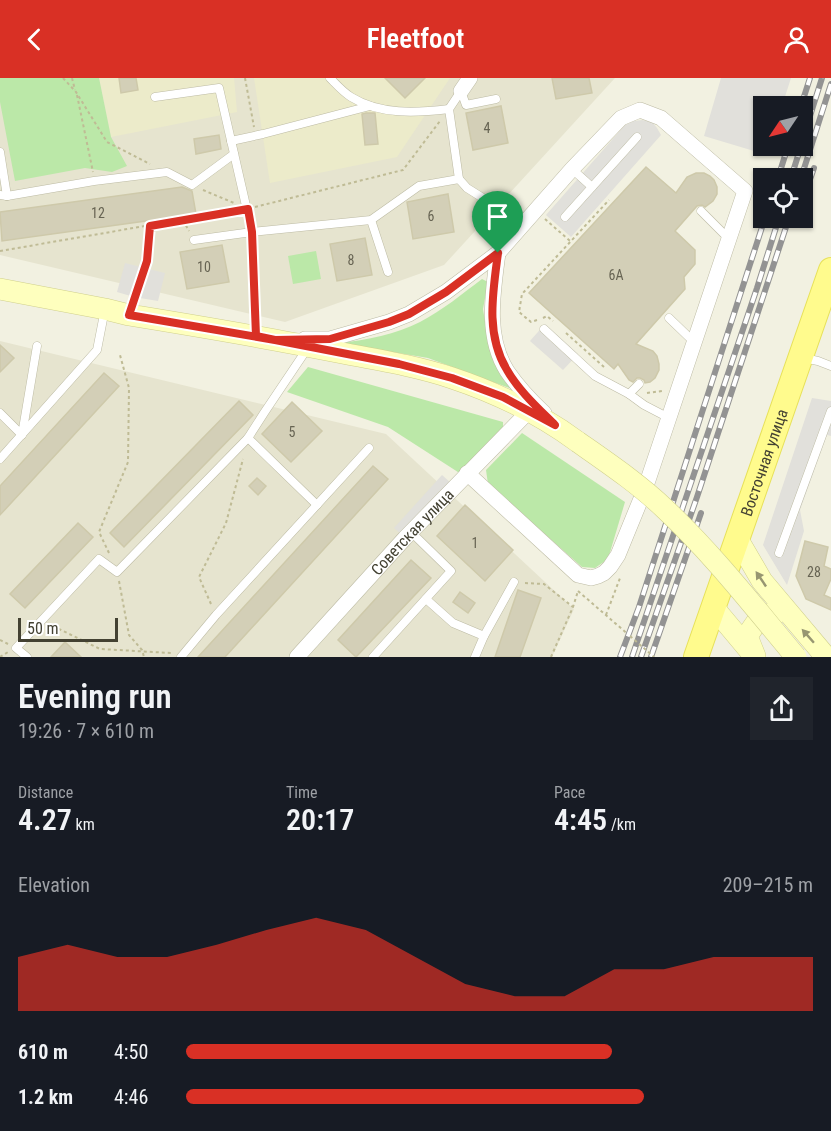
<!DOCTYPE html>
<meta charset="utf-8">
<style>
:root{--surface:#171b24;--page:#20242c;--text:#f1f3f6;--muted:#9ea1a6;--accent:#d93025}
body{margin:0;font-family:"Roboto Condensed",sans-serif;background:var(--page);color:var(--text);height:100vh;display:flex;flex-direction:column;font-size:22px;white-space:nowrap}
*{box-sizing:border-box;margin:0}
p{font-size:20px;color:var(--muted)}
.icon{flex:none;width:33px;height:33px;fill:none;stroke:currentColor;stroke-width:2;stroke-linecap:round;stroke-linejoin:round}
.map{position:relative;height:579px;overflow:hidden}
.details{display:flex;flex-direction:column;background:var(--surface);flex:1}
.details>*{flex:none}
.needle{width:39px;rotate:235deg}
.buttons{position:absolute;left:753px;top:18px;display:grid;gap:12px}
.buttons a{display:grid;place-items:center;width:60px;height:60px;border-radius:0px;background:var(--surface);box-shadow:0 2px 4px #0004;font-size:30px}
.scale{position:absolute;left:18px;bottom:15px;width:100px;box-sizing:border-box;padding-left:6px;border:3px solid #434132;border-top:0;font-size:16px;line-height:21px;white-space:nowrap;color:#434132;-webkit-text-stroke:4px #fff;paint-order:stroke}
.pin{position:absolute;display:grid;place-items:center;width:51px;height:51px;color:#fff;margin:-62px -26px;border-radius:50% 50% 50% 0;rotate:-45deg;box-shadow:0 0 6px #0007}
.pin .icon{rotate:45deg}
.round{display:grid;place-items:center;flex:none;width:63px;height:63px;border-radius:0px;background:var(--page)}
.overview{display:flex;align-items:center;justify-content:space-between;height:102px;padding:0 18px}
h1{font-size:33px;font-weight:600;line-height:45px}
.figures{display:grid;grid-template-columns:repeat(3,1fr);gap:9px;height:102px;padding:6px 18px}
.figures div{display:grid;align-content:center}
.figures b{font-size:30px;font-weight:600}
.figures small{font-size:16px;font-weight:400}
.figures p{font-size:16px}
.chart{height:168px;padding:12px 18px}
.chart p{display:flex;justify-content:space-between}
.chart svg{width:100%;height:108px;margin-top:6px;fill:var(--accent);opacity:.7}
ul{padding:0 18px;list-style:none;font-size:20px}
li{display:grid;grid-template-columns:96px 72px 1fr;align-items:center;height:45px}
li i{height:15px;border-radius:8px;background:var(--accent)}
header{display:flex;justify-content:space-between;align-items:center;height:78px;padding:0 18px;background:var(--accent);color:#fff;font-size:27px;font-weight:600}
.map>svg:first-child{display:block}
.residential{fill:#e6e4cf}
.education{fill:#ecebca}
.green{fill:#bbe8a8}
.parking{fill:#e1e0db}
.building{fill:#d3cfb7;stroke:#cec9aa;stroke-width:1.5}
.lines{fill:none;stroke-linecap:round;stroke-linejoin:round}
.lane-casing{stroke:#bdbba4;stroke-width:9}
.street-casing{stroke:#bdbba4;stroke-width:16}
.secondary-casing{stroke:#d0d08d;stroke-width:22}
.primary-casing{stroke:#e7e15a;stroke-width:26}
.path{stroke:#bfbb95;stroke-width:2;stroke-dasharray:3 3;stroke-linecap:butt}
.lane{stroke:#fff;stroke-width:8}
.street{stroke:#fff;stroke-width:15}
.secondary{stroke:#feffbe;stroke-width:21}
.primary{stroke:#fffb8d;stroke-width:24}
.rail-casing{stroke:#939393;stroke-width:6}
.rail{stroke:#fff;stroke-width:4;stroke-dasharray:11;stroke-linecap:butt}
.secondary-bridge-casing{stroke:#d0d08d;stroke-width:22;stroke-linecap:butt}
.path-bridge{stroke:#bfbb95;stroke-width:2;stroke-dasharray:3 3;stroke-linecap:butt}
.secondary-bridge{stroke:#feffbe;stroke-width:21}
.oneway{fill:#979671}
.route-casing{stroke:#fff;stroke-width:12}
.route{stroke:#d93025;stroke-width:8}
.labels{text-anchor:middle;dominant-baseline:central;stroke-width:6;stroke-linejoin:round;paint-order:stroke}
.number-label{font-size:14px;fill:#676453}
.street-label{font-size:16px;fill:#434132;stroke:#fff}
</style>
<header><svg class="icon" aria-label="back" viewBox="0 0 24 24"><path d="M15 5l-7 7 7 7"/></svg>Fleetfoot<svg class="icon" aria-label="person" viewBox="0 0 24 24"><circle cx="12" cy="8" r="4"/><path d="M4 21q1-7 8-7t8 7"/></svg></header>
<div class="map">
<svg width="831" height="579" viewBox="0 0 831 579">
<rect width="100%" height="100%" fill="#f2f1e1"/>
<g class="residential">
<polygon points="0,0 615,0 444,187 285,244 0,177"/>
<polygon points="0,263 386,356 574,531 552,579 0,579"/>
</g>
<g class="education">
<polygon points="99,0 234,0 237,34 111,59"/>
<polygon points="254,0 450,0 397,79 270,105"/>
</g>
<g class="green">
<polygon points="0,0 99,0 111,59 127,88 112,94 85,90 15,103 0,24"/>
<polygon points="316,173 321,201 293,206 288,178"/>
<path d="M482,201L488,204L483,231L488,262L512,311L428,280L339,265C367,262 396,256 420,244C443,232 462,216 482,201Z"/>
<polygon points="308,289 503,344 503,354 461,396 388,349 287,314"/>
<polygon points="522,355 625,424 608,481 595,490 582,489 488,406 486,392"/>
</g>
<g class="parking">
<polygon points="721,0 791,0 782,28 764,28 764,68 771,68 767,77 704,58"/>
<polygon points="642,42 652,44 657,50 661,57 571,159 546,137 625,47 634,43"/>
<polygon points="125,185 165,195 158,223 134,219 117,214"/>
<polygon points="545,246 578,276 563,292 530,263"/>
<polygon points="812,320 831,323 831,358 827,357 800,432 804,453 787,507 763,467"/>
<polygon points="442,397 452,406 403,458 394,450"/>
</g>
<g class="building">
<polygon points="119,0 136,0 138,12 121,15"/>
<polygon points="385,0 425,0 405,20"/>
<polygon points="552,0 589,0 592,15 556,21"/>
<polygon points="501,28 508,65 473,72 466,35"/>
<polygon points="366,35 375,35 378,66 365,67 362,36"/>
<polygon points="219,57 221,71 196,76 194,61"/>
<polygon points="646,89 676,115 687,99 696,95 704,95 710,98 714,102 717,109 717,116 713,123 705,129 702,127 697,128 675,153 695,172 695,186 684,199 685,211 636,266 653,273 657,278 659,286 659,292 655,300 650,304 645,305 644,302 640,300 637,300 633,304 629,302 618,286 614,291 529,215"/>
<polygon points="182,109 192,113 196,136 2,163 0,134"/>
<polygon points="448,116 454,154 413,161 407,124"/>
<polygon points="365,160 372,197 337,203 330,166"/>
<polygon points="222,167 229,204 187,211 180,174"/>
<polygon points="0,267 14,280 0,294"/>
<polygon points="104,295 119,308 0,437 0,408"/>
<polygon points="239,323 253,337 124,469 110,455"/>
<polygon points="292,324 322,353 291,384 262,356"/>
<polygon points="373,388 388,401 225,579 198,579"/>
<polygon points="257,400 266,408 258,417 249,408"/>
<polygon points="465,427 513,472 485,503 437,458"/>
<polygon points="78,445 93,459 25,530 10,516"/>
<polygon points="805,463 828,469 824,488 831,491 831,501 824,517 831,520 831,532 806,521 796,498"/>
<polygon points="411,482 431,500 356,579 338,562"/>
<polygon points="518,512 541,520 520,579 495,579"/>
<polygon points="460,514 475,525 468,535 453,524"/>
<polygon points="65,564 81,579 51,579"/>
</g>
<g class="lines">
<g class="lane-casing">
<g id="lane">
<path d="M330,0C336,6 343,14 351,19C380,37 416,35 449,31"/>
<polyline points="461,13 466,27 496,21"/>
<polyline points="155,19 219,10 252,154 194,162"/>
<polyline points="231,63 263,56 370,28"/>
<polyline points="0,74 7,118"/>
<polyline points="572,91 592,109"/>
<polyline points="459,101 467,110 494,127"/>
<polyline points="0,117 7,118 94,103 167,94 192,107 234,76"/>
<polyline points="701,133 729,161"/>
<polyline points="565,139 637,59"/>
<polyline points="371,142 388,194"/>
<polyline points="129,235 143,195"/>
<polyline points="669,240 694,264"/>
<polyline points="544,251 595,298 629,316 644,327 669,340"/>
<polyline points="256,256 252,154 371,142 419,108 459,101 449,31 461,13"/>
<polyline points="307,271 264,335 248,360 317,427"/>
<polyline points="804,280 818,283 831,288"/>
<polyline points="629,316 639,306"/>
<polyline points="0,335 22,357 37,268"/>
<polyline points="0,381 97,272 105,231"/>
<polyline points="779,475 831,333"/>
<polyline points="426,521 453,545 484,558"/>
<polyline points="27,579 16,570 99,481 117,494 248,360"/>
<polyline points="181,579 216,537 369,370"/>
<polyline points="373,579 451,493 411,454"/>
<polyline points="475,579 484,558 514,504"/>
</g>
</g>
<g class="street-casing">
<g id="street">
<polyline points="461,13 470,0"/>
<path d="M498,175C493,214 485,258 507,293C518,309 530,322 544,335"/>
<polyline points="305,261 330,261 389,244 409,236 446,214 498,175 572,91 621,40 640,32 661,40 745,113 645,411 618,477 610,489 604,495 598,498 591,500 578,497 467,395"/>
<path id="s1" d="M297,579L405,460L529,333"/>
</g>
</g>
<g class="secondary-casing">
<g id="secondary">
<path d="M0,211L105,231L129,237C196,248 264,259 332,273C372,281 413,287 452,300C497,315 540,336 578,364"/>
<polyline points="737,460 762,503 826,579"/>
<polyline points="714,530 750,573"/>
<polyline points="755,578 747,558 758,542 775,534 778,534"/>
</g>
</g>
<g class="primary-casing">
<g id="primary">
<path id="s2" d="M696,579L831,192"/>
</g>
</g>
<g class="path">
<polyline points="63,0 76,14 107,64 150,86"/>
<polyline points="72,0 75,12"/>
<polyline points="245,0 254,49"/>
<polyline points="77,17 93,94"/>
<polyline points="203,112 234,125"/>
<polyline points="255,129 403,92 440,43"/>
<polyline points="545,141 570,163"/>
<polyline points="183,142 189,153"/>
<polyline points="0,173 238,132"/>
<polyline points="146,187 150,148"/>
<polyline points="543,240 547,238 553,243"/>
<polyline points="537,242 531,244 519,234 522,216 609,122"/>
<polyline points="566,255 604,289"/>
<polyline points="647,315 662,313"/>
<polyline points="109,475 99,454 128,384 129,310 120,277"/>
<polyline points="119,503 129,557 142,572 144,579"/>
<polyline points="525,505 544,506 573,529"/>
<polyline points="578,513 630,558"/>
<polyline points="211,526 199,499 226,445 243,381"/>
<polyline points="606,537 620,500"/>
<polyline points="48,553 55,549 100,571 171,575"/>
<polyline points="0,562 8,566"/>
<polyline points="0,579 8,574"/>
<polyline points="551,579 573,529 578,513"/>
</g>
<use href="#lane" class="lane"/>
<use href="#street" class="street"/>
<use href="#secondary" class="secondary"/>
<use href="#primary" class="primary"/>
<g class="rail-casing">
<g id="rail">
<polyline points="801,28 810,0"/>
<polyline points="802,63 822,0"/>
<polyline points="778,100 788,68"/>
<polyline points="791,100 801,68"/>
<polyline points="801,100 831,6"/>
<polyline points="802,124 814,90"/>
<polyline points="620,579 639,529 765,140"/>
<polyline points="632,579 757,210 779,140"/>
<polyline points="641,579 697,419 789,140"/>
<polyline points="651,579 701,435"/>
</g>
</g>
<use href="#rail" class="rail"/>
<g class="secondary-bridge-casing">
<path id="secondary-bridge" d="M578,364C608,385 639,406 665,431C713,476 754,529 796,579"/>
</g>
<polyline class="path-bridge" points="630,558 654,579"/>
<use href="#secondary-bridge" class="secondary-bridge"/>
</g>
<defs><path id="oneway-solid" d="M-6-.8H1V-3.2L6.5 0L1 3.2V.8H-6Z" transform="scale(1.5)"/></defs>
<g class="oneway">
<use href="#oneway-solid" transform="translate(761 501) rotate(-124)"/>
<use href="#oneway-solid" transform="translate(808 558) rotate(-131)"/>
</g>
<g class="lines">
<g class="route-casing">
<path id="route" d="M498,175L446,214L409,236L389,244L330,261L275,262L256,258L252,154L248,131L150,148L147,183L129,237L275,262L399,286L452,300L503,319L555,347C538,330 519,313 507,292C485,256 493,214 498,175"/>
</g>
<use href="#route" class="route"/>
</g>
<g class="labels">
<g class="number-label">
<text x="487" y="50">4</text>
<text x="98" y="135">12</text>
<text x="431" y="138">6</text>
<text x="351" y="182">8</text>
<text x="204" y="189">10</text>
<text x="616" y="197">6А</text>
<text x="292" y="354">5</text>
<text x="475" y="465">1</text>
<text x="814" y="494">28</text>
</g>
<g class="street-label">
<text stroke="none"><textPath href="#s2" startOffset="206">Восточная улица</textPath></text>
<text stroke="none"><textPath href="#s1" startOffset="170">Советская улица</textPath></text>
</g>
</g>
</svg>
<div class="buttons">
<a><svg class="needle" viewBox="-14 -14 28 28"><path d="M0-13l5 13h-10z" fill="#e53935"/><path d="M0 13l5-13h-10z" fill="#9ea1a6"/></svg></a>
<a><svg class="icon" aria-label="locate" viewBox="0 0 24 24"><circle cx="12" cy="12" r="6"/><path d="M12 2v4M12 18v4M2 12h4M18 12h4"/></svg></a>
</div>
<div class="scale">50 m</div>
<div class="pin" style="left:498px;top:175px;background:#1e9e55"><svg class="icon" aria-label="arrive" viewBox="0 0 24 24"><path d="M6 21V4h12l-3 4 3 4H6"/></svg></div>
</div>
<section class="details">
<div class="overview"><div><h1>Evening run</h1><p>19:26 · 7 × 610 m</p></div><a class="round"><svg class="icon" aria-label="share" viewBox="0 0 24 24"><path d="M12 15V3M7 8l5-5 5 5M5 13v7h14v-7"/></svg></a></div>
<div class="figures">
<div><p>Distance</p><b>4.27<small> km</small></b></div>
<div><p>Time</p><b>20:17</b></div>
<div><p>Pace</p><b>4:45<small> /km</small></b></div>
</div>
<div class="chart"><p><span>Elevation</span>209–215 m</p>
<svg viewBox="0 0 160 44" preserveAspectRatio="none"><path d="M0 44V22L10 17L20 22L30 22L40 17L50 11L60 6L70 11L80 22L90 33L100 38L110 38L120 27L130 27L140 22L150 22L160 22V44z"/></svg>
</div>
<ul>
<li><b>610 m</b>4:50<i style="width:68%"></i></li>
<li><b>1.2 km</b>4:46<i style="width:73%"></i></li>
</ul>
</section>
